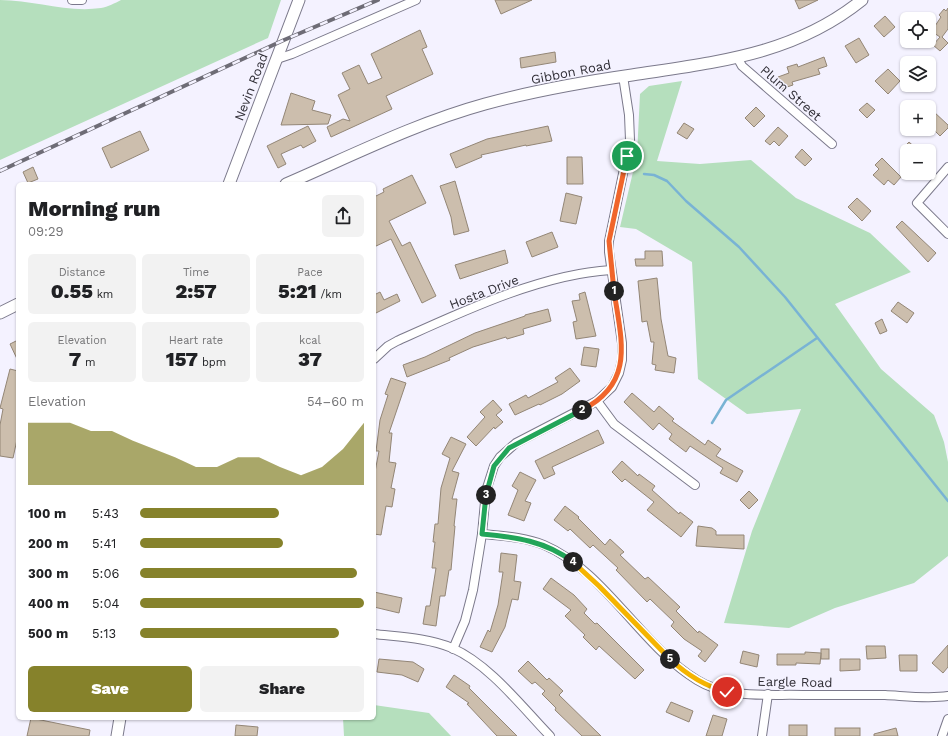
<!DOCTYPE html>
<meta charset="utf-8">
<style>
:root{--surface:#fff;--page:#f2f2f2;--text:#202124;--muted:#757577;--accent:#86822b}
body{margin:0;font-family:"Work Sans",sans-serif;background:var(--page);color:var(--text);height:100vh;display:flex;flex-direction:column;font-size:15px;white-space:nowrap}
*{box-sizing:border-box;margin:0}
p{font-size:13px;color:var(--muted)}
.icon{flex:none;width:22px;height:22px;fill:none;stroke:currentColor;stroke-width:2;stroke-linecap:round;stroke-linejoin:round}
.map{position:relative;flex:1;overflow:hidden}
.drawer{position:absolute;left:16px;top:182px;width:360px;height:538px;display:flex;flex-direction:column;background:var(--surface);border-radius:6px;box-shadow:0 1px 3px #0004}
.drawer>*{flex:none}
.buttons{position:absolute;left:900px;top:12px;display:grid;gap:8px}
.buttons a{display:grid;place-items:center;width:36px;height:36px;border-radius:6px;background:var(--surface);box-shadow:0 1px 3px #0004;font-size:20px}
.pin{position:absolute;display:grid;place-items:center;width:34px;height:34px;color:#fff;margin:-17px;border:2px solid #fff;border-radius:50%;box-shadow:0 1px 4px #0007}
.km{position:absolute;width:20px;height:20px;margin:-10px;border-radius:50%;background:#222;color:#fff;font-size:11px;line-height:20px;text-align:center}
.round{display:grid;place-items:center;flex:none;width:42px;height:42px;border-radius:6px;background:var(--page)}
.overview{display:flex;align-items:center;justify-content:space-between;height:68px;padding:0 12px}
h1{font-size:22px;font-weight:800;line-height:30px}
.metrics{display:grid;grid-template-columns:repeat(3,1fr);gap:6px;height:68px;padding:4px 12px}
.metrics div{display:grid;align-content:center;border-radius:6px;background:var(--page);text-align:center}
.metrics b{font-size:20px;font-weight:800}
.metrics small{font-size:11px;font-weight:400}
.metrics p{font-size:11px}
.chart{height:112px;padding:8px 12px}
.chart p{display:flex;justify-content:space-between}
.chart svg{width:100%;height:72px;margin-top:4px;fill:var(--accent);opacity:.7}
.primary-button{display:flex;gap:8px;margin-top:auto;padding:8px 12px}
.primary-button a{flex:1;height:46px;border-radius:6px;background:var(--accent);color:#fff;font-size:16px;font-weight:800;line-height:46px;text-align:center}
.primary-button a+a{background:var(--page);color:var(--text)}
ul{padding:0 12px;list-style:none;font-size:13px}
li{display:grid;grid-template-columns:64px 48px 1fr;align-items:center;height:30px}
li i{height:10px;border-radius:5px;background:var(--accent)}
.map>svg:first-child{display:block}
.green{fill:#b5dfbd}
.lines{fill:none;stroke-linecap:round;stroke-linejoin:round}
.stream{stroke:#79b3d4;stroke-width:2.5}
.building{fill:#ccbead;stroke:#938676}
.minor-casing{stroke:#7b798b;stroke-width:10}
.secondary-casing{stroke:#7b798b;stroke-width:13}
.minor{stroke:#fff;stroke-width:8}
.secondary{stroke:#fff;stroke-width:11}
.rail-casing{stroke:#6e6c76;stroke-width:4}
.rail{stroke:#f4f2ff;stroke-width:2.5;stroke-dasharray:8;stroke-linecap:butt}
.split-1-casing{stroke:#fff;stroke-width:8}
.split-2-casing{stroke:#fff;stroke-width:8}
.split-3-casing{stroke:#fff;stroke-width:8}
.split-4-casing{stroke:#fff;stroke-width:8}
.split-5-casing{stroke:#fff;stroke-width:8}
.split-6-casing{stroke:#fff;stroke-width:8}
.split-1{stroke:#f0652b;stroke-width:5}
.split-2{stroke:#f0652b;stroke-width:5}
.split-3{stroke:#22a559;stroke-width:5}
.split-4{stroke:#22a559;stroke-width:5}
.split-5{stroke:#f5b400;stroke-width:5}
.split-6{stroke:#f5b400;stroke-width:5}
.labels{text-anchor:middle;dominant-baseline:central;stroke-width:3;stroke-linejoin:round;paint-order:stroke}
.street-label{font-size:13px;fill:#302e36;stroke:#f4f2ff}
</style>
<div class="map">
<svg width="948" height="736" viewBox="0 0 948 736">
<rect width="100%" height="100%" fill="#f4f2ff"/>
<g class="green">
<path d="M0,0C34,0 67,13 101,8C108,7 115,3 121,0H281L268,38L0,160Z"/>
<polygon points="682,81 657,161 700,164 751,160 796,198 870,233 911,272 835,304 881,369 934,415 944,442 948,462 948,556 914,583 835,608 789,628 724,623 752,531 801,409 747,414 698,379 692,262 636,229 620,227 637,155 640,94 649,86"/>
<polygon points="374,705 429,713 451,736 344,736 343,718 374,718"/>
</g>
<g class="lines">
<g class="stream">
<polyline points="644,174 654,175 667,181 686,201 739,247 785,297 948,501"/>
<polyline points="712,423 726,400 817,338"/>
</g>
</g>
<g class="building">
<polygon points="495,0 532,0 501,14"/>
<polygon points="795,0 818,0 799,9"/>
<polygon points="948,8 948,29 942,37 948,43 940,51 933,45 940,37 934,33 935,31 933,29 941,17 939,15 944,9 946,11"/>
<polygon points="885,16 895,27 884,37 874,26"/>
<polygon points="420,30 427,47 422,49 433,74 386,96 392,109 331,137 327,127 343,119 350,121 338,95 350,89 342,73 359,65 368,84 382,78 371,54"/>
<polygon points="859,38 869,55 856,63 845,46"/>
<polygon points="555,52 556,62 521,68 520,58"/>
<polygon points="824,57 827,66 818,69 820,74 792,82 793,85 781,89 778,77 789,73 787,67 797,64 798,67"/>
<polygon points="888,69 900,81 888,94 875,81"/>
<polygon points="291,93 315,101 312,110 331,115 328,124 281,125"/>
<polygon points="867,103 875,110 867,118 859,110"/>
<polygon points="756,107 765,116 754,127 745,118"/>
<polygon points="933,111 948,125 948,128 940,136 929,125 929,115"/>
<polygon points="684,123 694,129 687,139 677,133"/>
<polygon points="308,126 316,141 303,148 301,145 281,154 286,164 278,168 267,146"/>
<polygon points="548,126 552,141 526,146 526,145 481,155 482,157 456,168 450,154 487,139"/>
<polygon points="778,127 788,136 779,146 774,141 770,145 765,141"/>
<polygon points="140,131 149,150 111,168 102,148"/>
<polygon points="909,142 919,151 900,151"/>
<polygon points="802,149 812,159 805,166 795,157"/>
<polygon points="567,157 582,157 583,184 567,184"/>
<polygon points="882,158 901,177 894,185 888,180 884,185 873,175 879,169 875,165"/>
<polygon points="33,167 38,179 28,183 23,172"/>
<polygon points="412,175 426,203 389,221 402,246 410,242 436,296 422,303 391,239 374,247 374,197 384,192 383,189"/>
<polygon points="455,181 469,231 454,235 451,217 440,186"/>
<polygon points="566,193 582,197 576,224 560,221"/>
<polygon points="857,198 871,211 862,221 848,207"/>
<polygon points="902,221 936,253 928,262 896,227"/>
<polygon points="552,232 558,247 532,257 526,242"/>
<polygon points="505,250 508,263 460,279 455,265"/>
<polygon points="645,251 662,251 663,266 636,266 635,259 645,259"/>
<polygon points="657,278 661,319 668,356 676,358 674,373 655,370 656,365 652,364 654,342 651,342 647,321 642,322 638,281"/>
<polygon points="380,292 384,300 397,294 400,301 374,314 374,295"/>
<polygon points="585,292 596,336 576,339 573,322 577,321 572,301 580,300 579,294"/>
<polygon points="898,302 914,313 907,323 891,311"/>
<polygon points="548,309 551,321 523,329 524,334 507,339 506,337 473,347 449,358 450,360 407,377 403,365 425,357 475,333 525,316 525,315"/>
<polygon points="882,319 887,331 880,334 875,323"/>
<polygon points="18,340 18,361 10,344"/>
<polygon points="584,347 599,349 596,367 581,365"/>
<polygon points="570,368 580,381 562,394 540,405 539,404 515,415 509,404 526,395 528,398 558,382 555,378"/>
<polygon points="10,369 18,371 18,435 13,458 0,456 0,425 3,409 0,408"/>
<polygon points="391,378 406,383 389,433 392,433 389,462 396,463 391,488 395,489 392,507 386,506 381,535 374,534 374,477 379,451 376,451 380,420 388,395 385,394"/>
<polygon points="632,393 654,412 659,406 674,419 672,421 705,445 708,440 721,449 716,456 743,471 737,482 720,473 723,468 690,446 686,452 669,439 672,434 659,423 653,430 624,402"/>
<polygon points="493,400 502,410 496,415 503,422 495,429 494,427 476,446 467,437 485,417 480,412"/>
<polygon points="598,430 604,443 552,467 555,474 544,479 535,461"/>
<polygon points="451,437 466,444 452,471 459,473 452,499 457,499 454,526 455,526 451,570 449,570 445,596 440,596 436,626 423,624 426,606 430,606 436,568 432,568 435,542 433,542 435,524 438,524 441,488 450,458 442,454"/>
<polygon points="622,461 638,476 639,474 655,486 652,490 679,514 680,512 693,522 681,537 647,510 654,502 625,479 622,482 612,472"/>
<polygon points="520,472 536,480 525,501 531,503 524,521 508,515 518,490 512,486"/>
<polygon points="749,491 758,500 749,509 740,500"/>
<polygon points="565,506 579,517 578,518 605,545 610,539 624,552 620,555 645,579 648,577 680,607 676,611 698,633 699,631 718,645 705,662 698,656 702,651 684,639 671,626 674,622 650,599 647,602 616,570 618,568 593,545 590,548 570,529 568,531 554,520"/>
<polygon points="698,526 712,528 716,531 716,535 744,535 744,549 696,546"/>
<polygon points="501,553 517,555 514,581 521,582 518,600 512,599 505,627 492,652 480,647 488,630 490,632 498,605 503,572 499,572"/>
<polygon points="551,578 574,595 587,609 584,613 595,624 597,623 644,670 635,679 599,646 596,650 583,637 585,635 565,616 571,610 543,589"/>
<polygon points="374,592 402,598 399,613 374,607"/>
<polygon points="948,645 948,667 943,673 932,663"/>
<polygon points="866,646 885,646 886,658 867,659"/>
<rect x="821" y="649" width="8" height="10"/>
<polygon points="743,651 759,655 757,667 740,663"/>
<polygon points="805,652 821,653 820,664 796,663 796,665 777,665 777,654 805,654"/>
<polygon points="899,655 917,655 917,671 900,671"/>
<polygon points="379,659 413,662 424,669 418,682 402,675 377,672"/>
<polygon points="840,659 860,659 860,670 840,671"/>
<polygon points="528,661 547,680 549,678 563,691 559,695 601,736 582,736 555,710 556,708 542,694 545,691 535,682 532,684 518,671"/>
<polygon points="454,675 470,686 469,688 517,736 497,736 467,704 469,703 446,687"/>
<polygon points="671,702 693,711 689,722 666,712"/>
<polygon points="713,715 727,719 722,736 706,736"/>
<polygon points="31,718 90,730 89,736 27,736"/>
<polygon points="236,725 258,727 257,736 235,736"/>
<rect x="789" y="725" width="18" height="11"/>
<rect x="835" y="728" width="25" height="8"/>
<polygon points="896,728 898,736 874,736 874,734"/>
</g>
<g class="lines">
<g class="minor-casing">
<g id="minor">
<polyline points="72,0 82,0"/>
<polyline points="737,57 742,66 832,144"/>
<polyline points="277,59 292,54 416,0"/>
<polyline points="948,167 917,203 948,234"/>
<path d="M374,359L388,346L397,341C461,312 541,274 611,270"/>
<polyline points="597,401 614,424 695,485"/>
<path d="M482,534C503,536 525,537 544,545C605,571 641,646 697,680C727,699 769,694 803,695C830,695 858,695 885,695C905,696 928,699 948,696"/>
<path d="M374,634C400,637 428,638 452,648C489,664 522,707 550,736"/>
<polyline points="453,649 465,621 473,590 482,534 486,491 494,466 500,457 516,443 597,401 612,387 619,373 622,360 622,343 609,252 609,241 630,140 629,115 623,76"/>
<polyline points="762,736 768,694"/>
<polyline points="942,736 948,719"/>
</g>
</g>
<g class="secondary-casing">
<g id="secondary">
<polyline points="229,184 299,0"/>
<path d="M286,184C351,156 416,123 485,104C533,91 583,82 632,75C716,62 794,55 862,0"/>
<polyline points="0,313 18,304"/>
<polyline points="117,736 120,718"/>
</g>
</g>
<use href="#minor" class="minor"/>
<use href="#secondary" class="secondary"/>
<g class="rail-casing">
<polyline id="rail" points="0,171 284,40 378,0"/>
</g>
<use href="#rail" class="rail"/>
</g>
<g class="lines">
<g class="split-1-casing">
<polyline id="split-1" points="614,291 609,241 627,156"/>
</g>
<g class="split-2-casing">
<path id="split-2" d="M582,410C636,383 621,339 614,291"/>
</g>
<g class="split-3-casing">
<polyline id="split-3" points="486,495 494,466 509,448 582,410"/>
</g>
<g class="split-4-casing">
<path id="split-4" d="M486,495L482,534C515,537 546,541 573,562"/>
</g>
<g class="split-5-casing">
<polyline id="split-5" points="573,562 599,586 670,659"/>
</g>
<g class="split-6-casing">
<path id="split-6" d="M670,659C687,675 704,686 727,692"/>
</g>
<use href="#split-1" class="split-1"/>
<use href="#split-2" class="split-2"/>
<use href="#split-3" class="split-3"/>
<use href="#split-4" class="split-4"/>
<use href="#split-5" class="split-5"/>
<use href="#split-6" class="split-6"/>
</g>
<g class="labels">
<g class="street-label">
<text transform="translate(571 72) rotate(-11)">Gibbon Road</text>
<text transform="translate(251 87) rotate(-69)">Nevin Road</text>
<text transform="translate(791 93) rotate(41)">Plum Street</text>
<text transform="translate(484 292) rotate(-21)">Hosta Drive</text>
<text transform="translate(795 682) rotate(1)">Eargle Road</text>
</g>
</g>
</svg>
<div class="buttons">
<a><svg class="icon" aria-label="locate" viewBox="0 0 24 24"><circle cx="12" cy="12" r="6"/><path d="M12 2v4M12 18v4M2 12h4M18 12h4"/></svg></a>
<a><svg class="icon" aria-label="layers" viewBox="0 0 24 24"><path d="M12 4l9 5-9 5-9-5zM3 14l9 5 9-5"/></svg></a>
<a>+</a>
<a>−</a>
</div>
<div class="pin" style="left:627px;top:156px;background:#1e9e55"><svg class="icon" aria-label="arrive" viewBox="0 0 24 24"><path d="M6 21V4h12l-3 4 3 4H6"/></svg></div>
<div class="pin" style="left:727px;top:692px;background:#d93025"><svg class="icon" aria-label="check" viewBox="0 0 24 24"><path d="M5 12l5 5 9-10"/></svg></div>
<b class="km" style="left:614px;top:291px">1</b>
<b class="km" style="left:582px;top:410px">2</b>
<b class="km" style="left:486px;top:495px">3</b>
<b class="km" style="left:573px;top:562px">4</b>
<b class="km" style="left:670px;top:659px">5</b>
<section class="drawer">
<div class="overview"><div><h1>Morning run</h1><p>09:29</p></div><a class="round"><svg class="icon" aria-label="share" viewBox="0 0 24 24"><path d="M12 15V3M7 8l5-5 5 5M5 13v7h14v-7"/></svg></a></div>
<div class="metrics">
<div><p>Distance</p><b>0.55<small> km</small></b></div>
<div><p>Time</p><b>2:57</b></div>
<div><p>Pace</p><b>5:21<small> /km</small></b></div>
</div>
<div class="metrics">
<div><p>Elevation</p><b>7<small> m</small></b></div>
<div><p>Heart rate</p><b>157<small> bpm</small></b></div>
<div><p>kcal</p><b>37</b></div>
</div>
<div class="chart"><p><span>Elevation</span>54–60 m</p>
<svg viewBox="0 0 160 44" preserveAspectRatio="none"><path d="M0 44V6L10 6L20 6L30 11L40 11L50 17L60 22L70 27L80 33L90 33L100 27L110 27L120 33L130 38L140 33L150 22L160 6V44z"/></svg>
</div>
<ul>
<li><b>100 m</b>5:43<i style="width:62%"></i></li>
<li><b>200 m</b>5:41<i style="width:64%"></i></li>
<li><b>300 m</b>5:06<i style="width:97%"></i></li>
<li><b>400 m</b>5:04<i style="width:100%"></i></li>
<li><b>500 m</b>5:13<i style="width:89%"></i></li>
</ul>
<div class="primary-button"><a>Save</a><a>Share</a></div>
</section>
</div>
